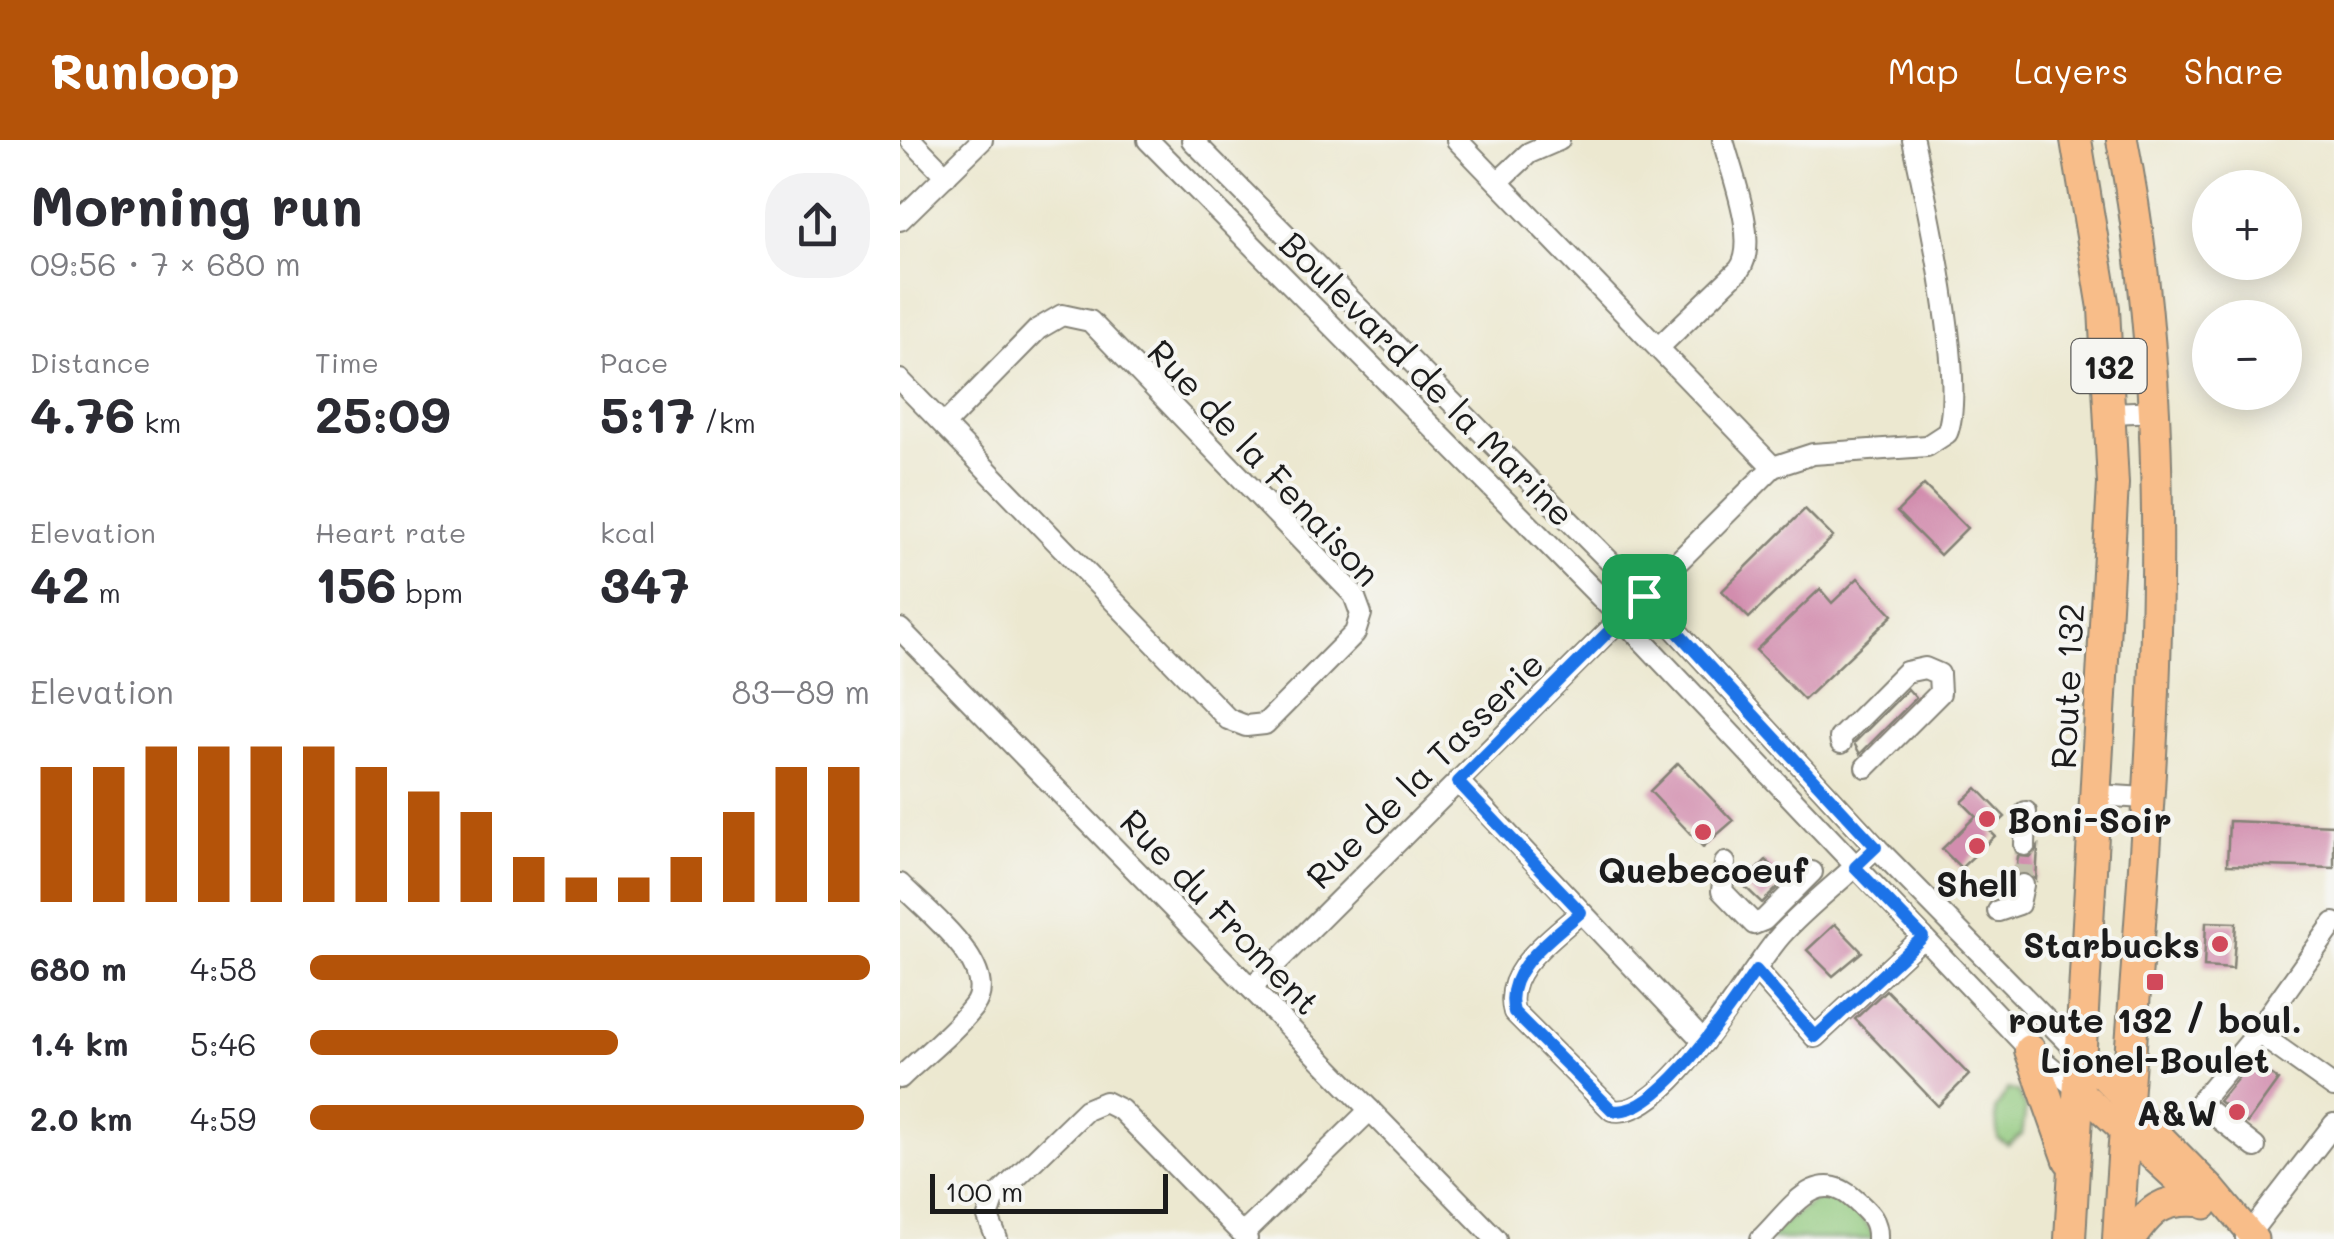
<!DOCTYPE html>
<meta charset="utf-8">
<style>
:root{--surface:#fff;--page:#f2f2f3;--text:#2b2b33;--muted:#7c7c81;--accent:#b45309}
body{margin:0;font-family:Mali,sans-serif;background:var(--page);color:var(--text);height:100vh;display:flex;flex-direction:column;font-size:38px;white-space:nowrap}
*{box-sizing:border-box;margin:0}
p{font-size:32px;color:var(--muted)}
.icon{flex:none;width:55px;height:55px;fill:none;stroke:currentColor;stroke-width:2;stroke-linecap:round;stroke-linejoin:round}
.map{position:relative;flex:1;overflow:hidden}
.panel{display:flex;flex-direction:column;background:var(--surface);width:900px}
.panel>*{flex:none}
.tools{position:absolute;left:1292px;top:30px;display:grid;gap:20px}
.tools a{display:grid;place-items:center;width:110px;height:110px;border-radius:50%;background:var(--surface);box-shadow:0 5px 25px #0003;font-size:50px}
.scale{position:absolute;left:30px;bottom:25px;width:238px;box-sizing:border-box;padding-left:10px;border:5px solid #1c1c1c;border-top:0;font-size:28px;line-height:35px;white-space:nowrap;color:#1c1c1c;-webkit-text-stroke:8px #f6f6f2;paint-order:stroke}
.pin{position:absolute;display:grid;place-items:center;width:85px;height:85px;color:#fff;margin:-42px;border-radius:20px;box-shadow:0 5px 15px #0006}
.round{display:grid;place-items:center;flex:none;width:105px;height:105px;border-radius:40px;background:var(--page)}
.overview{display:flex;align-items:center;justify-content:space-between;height:170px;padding:0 30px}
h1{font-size:55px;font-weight:800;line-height:75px}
.metrics{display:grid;grid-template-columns:repeat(3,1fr);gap:15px;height:170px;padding:10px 30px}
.metrics div{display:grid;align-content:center}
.metrics b{font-size:50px;font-weight:800}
.metrics small{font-size:28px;font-weight:400}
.metrics p{font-size:28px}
.chart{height:280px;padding:20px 30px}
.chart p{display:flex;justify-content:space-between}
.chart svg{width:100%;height:180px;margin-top:10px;stroke:var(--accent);stroke-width:6}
ul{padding:0 30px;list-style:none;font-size:32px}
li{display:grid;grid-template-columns:160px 120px 1fr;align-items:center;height:75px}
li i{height:25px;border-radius:12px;background:var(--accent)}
header{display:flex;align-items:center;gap:60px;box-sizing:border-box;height:140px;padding:0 50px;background:var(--accent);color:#fff}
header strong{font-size:48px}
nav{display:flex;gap:55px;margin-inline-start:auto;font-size:35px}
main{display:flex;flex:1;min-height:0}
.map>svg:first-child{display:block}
.green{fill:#8fc87b;stroke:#56724c;stroke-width:2.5}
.building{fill:#d28dae}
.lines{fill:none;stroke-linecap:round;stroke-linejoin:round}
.minor-tunnel{stroke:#c2bfac;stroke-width:20;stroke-dasharray:20 10;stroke-linecap:butt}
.minor-casing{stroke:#848276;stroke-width:24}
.major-casing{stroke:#848276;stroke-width:29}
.highway-casing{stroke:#848276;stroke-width:34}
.minor{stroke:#fff;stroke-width:20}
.major{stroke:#f8bd89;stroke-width:25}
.highway{stroke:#f8bd89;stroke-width:30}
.route-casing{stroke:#fff;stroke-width:20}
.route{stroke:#1a73e8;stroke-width:12}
.poi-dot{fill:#d1495b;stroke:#f6f6f2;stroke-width:4}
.labels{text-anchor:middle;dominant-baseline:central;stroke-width:8;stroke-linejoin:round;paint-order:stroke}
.shield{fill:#f6f6f2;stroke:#5d5d5c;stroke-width:2.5}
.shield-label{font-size:32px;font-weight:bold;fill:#1c1c1c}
.street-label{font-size:35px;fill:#1c1c1c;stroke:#f6f6f2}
.poi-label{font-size:35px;font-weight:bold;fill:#1c1c1c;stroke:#f6f6f2}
</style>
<header>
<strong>Runloop</strong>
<nav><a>Map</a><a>Layers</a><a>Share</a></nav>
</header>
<main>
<section class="panel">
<div class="overview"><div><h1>Morning run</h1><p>09:56 · 7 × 680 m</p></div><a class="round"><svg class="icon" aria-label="share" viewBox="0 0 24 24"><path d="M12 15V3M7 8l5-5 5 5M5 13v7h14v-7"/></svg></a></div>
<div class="metrics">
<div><p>Distance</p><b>4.76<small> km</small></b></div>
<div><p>Time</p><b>25:09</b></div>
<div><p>Pace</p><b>5:17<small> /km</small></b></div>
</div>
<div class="metrics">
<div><p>Elevation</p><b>42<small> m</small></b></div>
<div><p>Heart rate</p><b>156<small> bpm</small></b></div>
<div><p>kcal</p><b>347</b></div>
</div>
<div class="chart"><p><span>Elevation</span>83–89 m</p>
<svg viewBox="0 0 160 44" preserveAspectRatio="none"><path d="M5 44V11M15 44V11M25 44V6M35 44V6M45 44V6M55 44V6M65 44V11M75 44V17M85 44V22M95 44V33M105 44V38M115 44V38M125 44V33M135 44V22M145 44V11M155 44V11"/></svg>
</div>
<ul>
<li><b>680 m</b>4:58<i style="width:100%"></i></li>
<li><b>1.4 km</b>5:46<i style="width:55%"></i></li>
<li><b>2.0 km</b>4:59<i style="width:99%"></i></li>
</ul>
</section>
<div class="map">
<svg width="1434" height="1099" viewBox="0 0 1434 1099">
<rect width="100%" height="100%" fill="#f6f6f2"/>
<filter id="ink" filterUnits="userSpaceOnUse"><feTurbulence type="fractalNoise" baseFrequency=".01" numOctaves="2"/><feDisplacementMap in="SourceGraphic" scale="20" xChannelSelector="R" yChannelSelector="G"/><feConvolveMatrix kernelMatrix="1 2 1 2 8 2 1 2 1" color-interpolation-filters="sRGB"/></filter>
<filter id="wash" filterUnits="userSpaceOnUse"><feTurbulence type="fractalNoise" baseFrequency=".0048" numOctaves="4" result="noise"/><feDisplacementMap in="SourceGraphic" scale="40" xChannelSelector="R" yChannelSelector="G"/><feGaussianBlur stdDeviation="2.25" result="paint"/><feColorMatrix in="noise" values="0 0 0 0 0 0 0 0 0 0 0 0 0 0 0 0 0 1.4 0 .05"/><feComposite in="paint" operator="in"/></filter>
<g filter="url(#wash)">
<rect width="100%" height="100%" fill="#ece8d0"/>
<g class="green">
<polygon points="1108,949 1118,952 1126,967 1122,995 1108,1005 1098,999 1095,970"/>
<polygon points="936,1045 977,1099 861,1099"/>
</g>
<g id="blocks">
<g class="building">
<polygon points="1024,345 1067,388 1040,415 997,372"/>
<polygon points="905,369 933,397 849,478 822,451"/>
<polygon points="958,438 993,475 904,560 856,510 920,449 932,463"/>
<polygon points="1008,549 1016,558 960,614 954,603"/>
<polygon points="778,623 833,681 803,707 750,651"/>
<polygon points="1077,648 1105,677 1090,691 1095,696 1061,728 1042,709 1076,676 1062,662"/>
<polygon points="1329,681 1434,685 1434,728 1327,725"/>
<polygon points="1138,707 1136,740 1127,732 1116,733 1118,716 1131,717"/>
<polygon points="866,720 886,739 862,763 842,744"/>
<polygon points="1306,782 1336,783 1333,829 1304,827"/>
<polygon points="935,784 962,812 933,836 907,810"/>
<polygon points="986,850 1069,935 1038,966 955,879"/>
<polygon points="1352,921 1378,940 1347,983 1319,961"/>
</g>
</g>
</g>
<g filter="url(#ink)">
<use href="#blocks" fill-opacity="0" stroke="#848276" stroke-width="2.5"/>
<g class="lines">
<polyline class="minor-tunnel" points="1123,745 1125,705"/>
<g class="minor-casing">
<g id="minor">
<polyline points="11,0 46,36"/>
<polyline points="248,0 721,478 1130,910 1180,951"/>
<polyline points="292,0 744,456 976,707 1182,916"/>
<polyline points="557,0 873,327"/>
<polyline points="598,42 629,13 659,0"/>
<polyline points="0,80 82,0"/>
<path d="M760,206L839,130C860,103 831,32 823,0"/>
<polyline points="0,240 328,579 346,586 365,584 455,493 461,474 454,455 190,181 162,175 138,189 44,285"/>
<polyline points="1212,273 1257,271"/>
<polyline points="0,489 596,1099"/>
<polyline points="941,603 940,598 1006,532 1025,528 1039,534 1040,553 966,627"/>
<polyline points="558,641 804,902"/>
<polyline points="1197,655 1245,658"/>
<polyline points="1125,705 1126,672"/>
<polyline points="825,723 822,751 854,784 864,780 912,732"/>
<path d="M0,744C25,770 103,829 73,867C53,893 24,915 0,938"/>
<polyline points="1098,771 1119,764 1123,745"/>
<path d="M681,772C653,798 602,830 614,872L712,970C765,983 848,832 881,795C909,764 946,737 976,707"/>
<polyline points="1434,783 1360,887 1365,898 1434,947"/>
<polyline points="856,830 915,897 1023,797"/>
<path d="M351,848L873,327L913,314L1027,306L1047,293C1067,244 1026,58 1013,0"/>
<polyline points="1355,1007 1299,963 1360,890"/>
<polyline points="343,1094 470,970"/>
<polyline points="1346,1098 1434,984"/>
<polyline points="97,1099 88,1077 94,1059 186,970 205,962 221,970 347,1099"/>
<path d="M861,1099C890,1071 916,1024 955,1060C968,1072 978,1079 977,1099"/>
</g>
</g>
<g class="major-casing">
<g id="major">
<polyline points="1182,916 1313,1049 1355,1099"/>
<polyline points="1180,951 1305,1066"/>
</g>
</g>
<g class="highway-casing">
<g id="highway">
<polyline points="1130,910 1169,1020"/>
<polyline points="1170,1099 1213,344 1204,168 1176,0"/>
<path d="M1218,1099C1238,735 1293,361 1222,0"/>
<path d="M1230,1099C1250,1070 1261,1059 1297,1061"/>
</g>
</g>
<use href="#minor" class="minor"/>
<use href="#major" class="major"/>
<use href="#highway" class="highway"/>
</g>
</g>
<g class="lines" filter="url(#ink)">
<g class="route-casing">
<path id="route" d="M744,456L976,707L955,727L1023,797L915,897L856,830C831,865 757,981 712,970L614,872C602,830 653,798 681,772L558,642Z"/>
</g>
<use href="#route" class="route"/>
</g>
<g class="poi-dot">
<circle cx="1087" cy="679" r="10"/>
<circle cx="803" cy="692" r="10"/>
<circle cx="1077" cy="706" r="10"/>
<circle cx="1320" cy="804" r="10"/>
<rect x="1245" y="832" width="20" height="20" rx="5"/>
<circle cx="1337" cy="972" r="10"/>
</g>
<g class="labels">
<rect class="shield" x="1171.5" y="199" width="75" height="54" rx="8"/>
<g class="shield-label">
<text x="1209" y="226">132</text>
</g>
<g class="street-label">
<text transform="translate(528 238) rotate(45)">Boulevard de la Marine</text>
<text transform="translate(365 322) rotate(47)">Rue de la Fenaison</text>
<text transform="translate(1166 546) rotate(-87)">Route 132</text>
<text transform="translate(524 629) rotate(-45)">Rue de la Tasserie</text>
<text transform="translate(321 771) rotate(46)">Rue du Froment</text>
</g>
<g class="poi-label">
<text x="1107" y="679" text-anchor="start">Boni-Soir</text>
<text x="803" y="729">Quebecoeuf</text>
<text x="1077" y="743">Shell</text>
<text x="1300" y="804" text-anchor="end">Starbucks</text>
<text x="1255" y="879">route 132 / boul.<tspan x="1255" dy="40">Lionel-Boulet</tspan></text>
<text x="1317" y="972" text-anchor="end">A&amp;W</text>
</g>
</g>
</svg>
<div class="tools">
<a>+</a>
<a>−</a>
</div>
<div class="scale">100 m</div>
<div class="pin" style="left:744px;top:456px;background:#1e9e55"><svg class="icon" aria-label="arrive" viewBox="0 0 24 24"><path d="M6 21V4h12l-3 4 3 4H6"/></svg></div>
</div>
</main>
